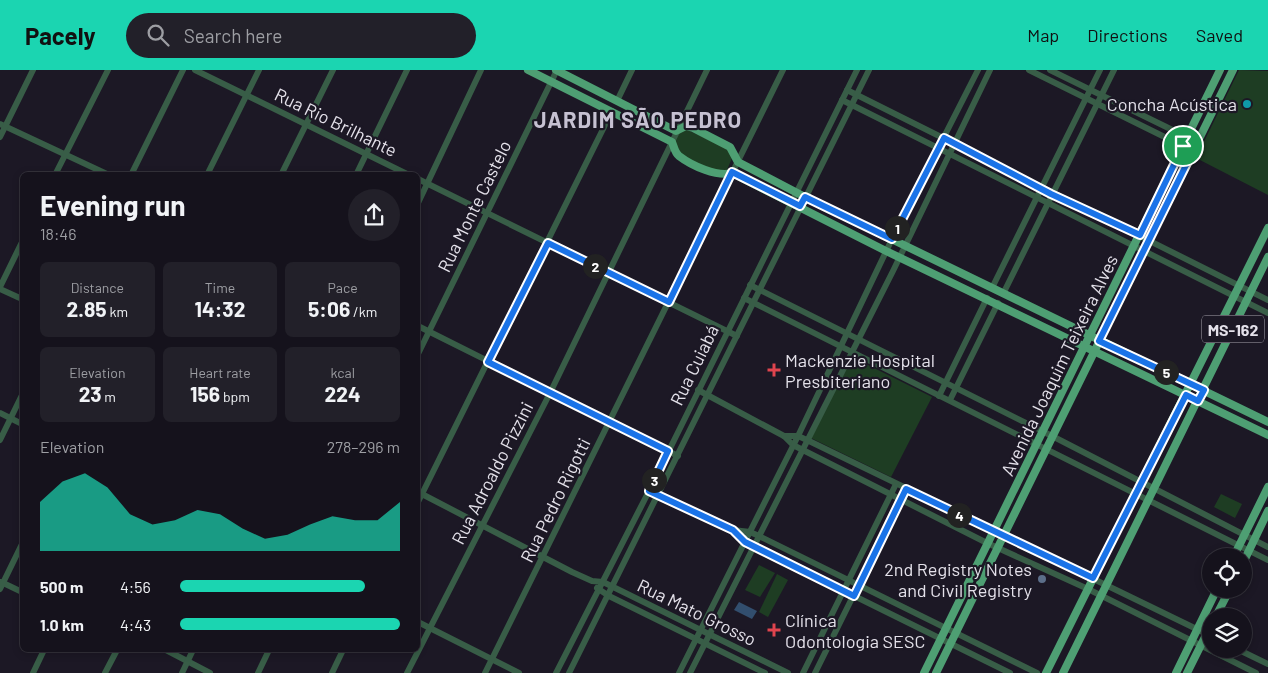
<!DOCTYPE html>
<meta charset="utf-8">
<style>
:root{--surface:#15121c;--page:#222029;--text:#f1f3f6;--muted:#9d9ea3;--line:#34323b;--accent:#1bd5b1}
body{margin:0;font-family:Barlow,sans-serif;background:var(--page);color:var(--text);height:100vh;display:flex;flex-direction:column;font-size:19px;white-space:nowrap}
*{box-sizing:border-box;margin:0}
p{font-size:16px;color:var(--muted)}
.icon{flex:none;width:28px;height:28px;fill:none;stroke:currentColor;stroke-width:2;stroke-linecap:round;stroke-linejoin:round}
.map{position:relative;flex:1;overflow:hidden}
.sheet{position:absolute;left:20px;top:102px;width:400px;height:480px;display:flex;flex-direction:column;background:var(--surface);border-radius:8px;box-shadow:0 2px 8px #0003,0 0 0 1px var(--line)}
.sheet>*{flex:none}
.controls{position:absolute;left:1202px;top:478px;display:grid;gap:10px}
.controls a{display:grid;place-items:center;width:50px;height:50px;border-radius:50%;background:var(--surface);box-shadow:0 2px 8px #0003,0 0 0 1px var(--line);font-size:25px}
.pin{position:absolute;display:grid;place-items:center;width:42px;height:42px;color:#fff;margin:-21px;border:2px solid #fff;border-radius:50%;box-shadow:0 1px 5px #0007}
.km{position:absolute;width:25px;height:25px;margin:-12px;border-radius:50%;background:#222;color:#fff;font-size:14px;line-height:25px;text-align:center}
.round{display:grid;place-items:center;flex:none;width:52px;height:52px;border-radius:26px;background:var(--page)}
.head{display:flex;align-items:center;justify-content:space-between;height:85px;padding:0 20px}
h1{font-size:28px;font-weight:700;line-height:38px}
.figures{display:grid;grid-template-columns:repeat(3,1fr);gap:8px;height:85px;padding:5px 20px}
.figures div{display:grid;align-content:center;border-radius:8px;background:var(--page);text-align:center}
.figures b{font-size:21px;font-weight:700}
.figures small{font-size:14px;font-weight:400}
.figures p{font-size:14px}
.chart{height:140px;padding:10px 20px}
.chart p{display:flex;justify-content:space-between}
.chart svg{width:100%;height:90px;margin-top:5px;fill:var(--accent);opacity:.7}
ul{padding:0 20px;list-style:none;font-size:16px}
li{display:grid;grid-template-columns:80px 60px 1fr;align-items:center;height:38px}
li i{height:12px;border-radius:6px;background:var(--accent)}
header{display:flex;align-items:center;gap:30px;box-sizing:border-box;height:70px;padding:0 25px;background:var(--accent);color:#111}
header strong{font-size:24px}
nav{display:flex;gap:28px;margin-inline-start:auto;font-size:18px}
.search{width:350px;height:45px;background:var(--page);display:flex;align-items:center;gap:12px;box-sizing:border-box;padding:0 18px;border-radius:28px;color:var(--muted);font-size:19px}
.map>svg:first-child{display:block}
.green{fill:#1e3d23}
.water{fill:#324e6e}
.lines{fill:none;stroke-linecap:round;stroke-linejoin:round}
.minor{stroke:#385d47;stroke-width:6}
.major{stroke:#4e9f73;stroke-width:8}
.route-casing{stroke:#fff;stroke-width:10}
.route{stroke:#1a73e8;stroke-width:6}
.culture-dot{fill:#0f9aa8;stroke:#1c1825;stroke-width:2}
.health-dot{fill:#e0444e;stroke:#1c1825;stroke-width:2}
.service-dot{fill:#5c6f8a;stroke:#1c1825;stroke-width:2}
.labels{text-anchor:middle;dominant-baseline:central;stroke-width:4.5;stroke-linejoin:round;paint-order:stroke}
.shield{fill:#1c1825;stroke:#a8a5af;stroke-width:1}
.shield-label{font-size:16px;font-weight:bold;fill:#e4e1ea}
.poi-label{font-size:18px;fill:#e4e1ea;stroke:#1c1825;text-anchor:end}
.street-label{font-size:18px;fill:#e4e1ea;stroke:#1c1825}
.district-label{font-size:22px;font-weight:bold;letter-spacing:1px;fill:#c6c1d2;stroke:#1c1825}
</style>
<header>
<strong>Pacely</strong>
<div class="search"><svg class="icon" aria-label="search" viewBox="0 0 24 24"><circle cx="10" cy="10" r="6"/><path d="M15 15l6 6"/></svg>Search here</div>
<nav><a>Map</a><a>Directions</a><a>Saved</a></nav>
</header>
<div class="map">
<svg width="1268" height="603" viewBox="0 0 1268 603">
<rect width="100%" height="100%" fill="#1c1825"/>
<g class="green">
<polygon points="1239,0 1268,1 1268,125 1196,88"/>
<polygon points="685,59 727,78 732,88 727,100 716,103 679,84 675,72 678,64"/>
<polygon points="852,287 932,327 891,407 811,368"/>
<polygon points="1221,424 1242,434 1235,448 1214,437"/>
<polygon points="759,495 775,503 760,527 745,520"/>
<polygon points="777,504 788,510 768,547 759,542"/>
</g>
<polygon class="water" points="739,532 757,541 752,549 734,540"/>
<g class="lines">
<g class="minor">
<polyline points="195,0 409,105"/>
<polyline points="1029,0 1193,81"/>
<polyline points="1050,0 1197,72"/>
<polyline points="847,20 1268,230"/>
<polyline points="842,30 1268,243"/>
<polyline points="617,31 632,0"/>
<polyline points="0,54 109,105"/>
<polyline points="0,67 33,0"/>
<polyline points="55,105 108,0"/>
<polyline points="131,105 183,0"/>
<polyline points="207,105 259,0"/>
<polyline points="281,105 333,0"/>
<polyline points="356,105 407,0"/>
<polyline points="418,109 737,266"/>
<polyline points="418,133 481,0"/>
<polyline points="750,215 1052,366 1268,477"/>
<polyline points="0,217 22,172"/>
<polyline points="992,218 1100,0"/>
<polyline points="0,219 22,229"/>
<polyline points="1003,224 1114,0"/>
<polyline points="744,228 1268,490"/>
<polyline points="418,256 678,386"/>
<polyline points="418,284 557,0"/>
<polyline points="698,320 784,366 793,375 987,473 1088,519 1256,603"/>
<polyline points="939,326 987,228"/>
<polyline points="950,330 998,233"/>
<polyline points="0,343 22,354"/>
<polyline points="784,366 798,366 807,370 1211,566"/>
<polyline points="0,370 22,325"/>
<polyline points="649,421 733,460 745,472 1010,603"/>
<polyline points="418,422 572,502 592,511 603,512 788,603"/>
<polyline points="418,432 612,41"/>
<polyline points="733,460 750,462 759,466 1037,603"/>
<polyline points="1,512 22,522"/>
<polyline points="597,518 609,526 765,603"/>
<polyline points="0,519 22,474"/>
<polyline points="418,552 519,603"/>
<polyline points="1237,579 1268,594"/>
<polyline points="166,580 210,603"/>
<polyline points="33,603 44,580"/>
<polyline points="105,603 117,580"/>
<polyline points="182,603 193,580"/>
<polyline points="258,603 269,580"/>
<polyline points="332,603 343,580"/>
<polyline points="407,603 550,323 707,0"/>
<polyline points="485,603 783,0"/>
<polyline points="556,603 649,421 857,0"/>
<polyline points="569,603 869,0"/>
<polyline points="679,603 798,366 892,169 978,0"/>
<polyline points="690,603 893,201 990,0"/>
<polyline points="803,603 896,414"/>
<polyline points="815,603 906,419"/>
</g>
<g class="major">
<path d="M528,0L672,72C674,77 675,83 679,86C692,96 717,107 732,103L886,181L1268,365"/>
<polyline points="556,0 676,61 686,56 693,58 730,77 738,92 805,127 1268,352"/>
<polyline points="1234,486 1268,417"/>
<polyline points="1244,491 1268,441"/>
<polyline points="1216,546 1230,519"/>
<polyline points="924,603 1220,0"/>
<polyline points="936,603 1233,0"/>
<polyline points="1046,603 1268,158"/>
<polyline points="1063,603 1268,187"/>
<polyline points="1176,603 1217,519"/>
<polyline points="1187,603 1211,555"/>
</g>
</g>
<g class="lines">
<g class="route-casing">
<polygon id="route" points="944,68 1051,124 1140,165 1183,76 1193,81 1099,271 1204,320 1198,331 1186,325 1093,508 906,419 854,526 745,472 733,460 649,421 668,381 488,292 548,173 669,232 732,102 800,136 805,127 892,169"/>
</g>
<use href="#route" class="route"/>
</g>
<circle class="culture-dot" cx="1247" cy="34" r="5"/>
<g class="health-dot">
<path d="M771.5 292.5h5v5h5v5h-5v5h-5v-5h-5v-5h5z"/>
<path d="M771.5 552.5h5v5h5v5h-5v5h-5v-5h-5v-5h5z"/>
</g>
<circle class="service-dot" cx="1042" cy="509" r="5"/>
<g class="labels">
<rect class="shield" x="1202" y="245.5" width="62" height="27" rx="4"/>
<g class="shield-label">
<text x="1233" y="259">MS-162</text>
</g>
<g class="poi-label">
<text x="1237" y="34">Concha Acústica</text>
<text x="785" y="290" text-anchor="start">Mackenzie Hospital<tspan x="785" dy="21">Presbiteriano</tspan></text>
<text x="1032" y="499">2nd Registry Notes<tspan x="1032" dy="21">and Civil Registry</tspan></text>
<text x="785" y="550" text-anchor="start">Clínica<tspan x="785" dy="21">Odontologia SESC</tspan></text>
</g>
<g class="street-label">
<text transform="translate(336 52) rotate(26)">Rua Rio Brilhante</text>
<text transform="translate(474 136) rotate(-64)">Rua Monte Castelo</text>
<text transform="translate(694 295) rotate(-64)">Rua Cuiabá</text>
<text transform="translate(1059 295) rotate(-64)">Avenida Joaquim Teixeira Alves</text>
<text transform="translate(492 403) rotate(-63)">Rua Adroaldo Pizzini</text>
<text transform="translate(555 430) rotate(-64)">Rua Pedro Rigotti</text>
<text transform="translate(697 542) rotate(26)">Rua Mato Grosso</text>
</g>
<g class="district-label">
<text x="638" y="49">JARDIM SÃO PEDRO</text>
</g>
</g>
</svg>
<div class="controls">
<a><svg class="icon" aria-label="locate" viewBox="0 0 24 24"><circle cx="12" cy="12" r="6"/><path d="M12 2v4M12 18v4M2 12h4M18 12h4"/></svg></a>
<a><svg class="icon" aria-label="layers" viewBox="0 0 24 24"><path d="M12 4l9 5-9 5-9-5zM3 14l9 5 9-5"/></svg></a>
</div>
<div class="pin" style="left:1183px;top:76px;background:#1e9e55"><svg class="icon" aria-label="arrive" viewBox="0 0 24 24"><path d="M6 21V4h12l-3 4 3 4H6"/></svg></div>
<b class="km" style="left:897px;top:158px">1</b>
<b class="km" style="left:595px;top:196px">2</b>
<b class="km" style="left:654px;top:410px">3</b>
<b class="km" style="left:959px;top:445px">4</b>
<b class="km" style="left:1166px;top:302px">5</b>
<section class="sheet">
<div class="head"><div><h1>Evening run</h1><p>18:46</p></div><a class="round"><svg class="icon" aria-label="share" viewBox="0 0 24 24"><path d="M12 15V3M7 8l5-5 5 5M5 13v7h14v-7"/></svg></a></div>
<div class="figures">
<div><p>Distance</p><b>2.85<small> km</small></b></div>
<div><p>Time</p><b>14:32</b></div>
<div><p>Pace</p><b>5:06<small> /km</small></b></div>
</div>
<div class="figures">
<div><p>Elevation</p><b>23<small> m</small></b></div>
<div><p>Heart rate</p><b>156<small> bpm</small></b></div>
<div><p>kcal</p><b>224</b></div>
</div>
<div class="chart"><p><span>Elevation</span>278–296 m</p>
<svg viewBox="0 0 160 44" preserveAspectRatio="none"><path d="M0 44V20L10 10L20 6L30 13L40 26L50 31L60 29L70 24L80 26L90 33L100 38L110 36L120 31L130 27L140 29L150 29L160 20V44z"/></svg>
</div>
<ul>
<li><b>500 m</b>4:56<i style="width:84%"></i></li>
<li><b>1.0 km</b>4:43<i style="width:100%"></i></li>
</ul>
</section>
</div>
